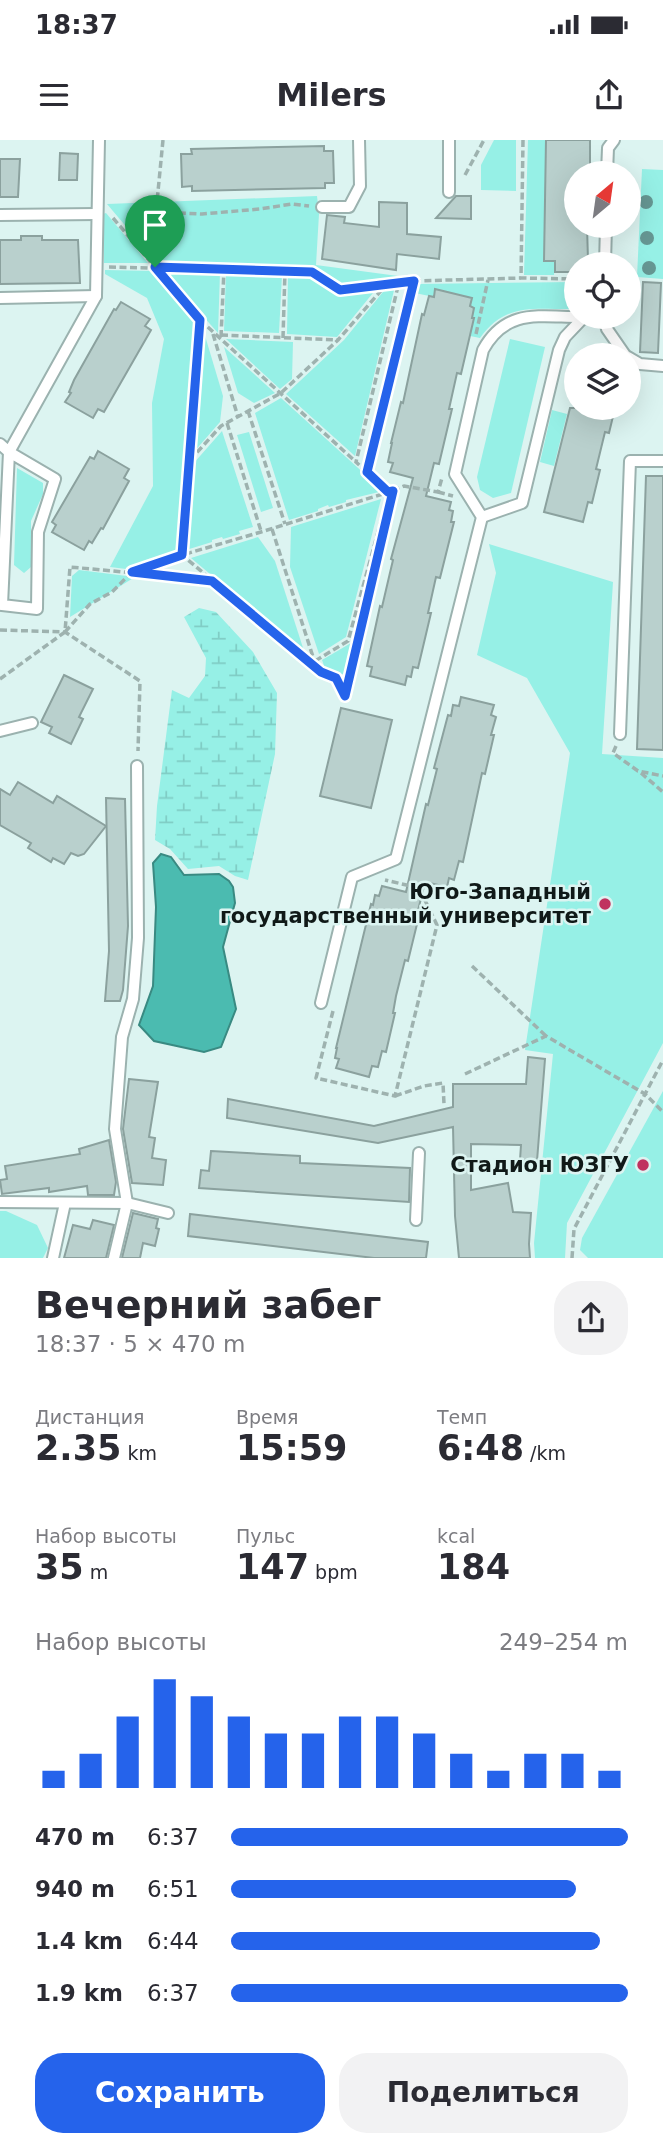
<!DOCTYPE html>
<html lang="ru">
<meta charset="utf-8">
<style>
:root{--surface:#fff;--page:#f2f2f3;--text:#2b2b33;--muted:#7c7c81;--accent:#2563eb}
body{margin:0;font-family:"DejaVu Sans",sans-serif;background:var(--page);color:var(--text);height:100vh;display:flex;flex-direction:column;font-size:26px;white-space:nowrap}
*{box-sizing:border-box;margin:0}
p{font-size:23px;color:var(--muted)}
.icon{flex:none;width:38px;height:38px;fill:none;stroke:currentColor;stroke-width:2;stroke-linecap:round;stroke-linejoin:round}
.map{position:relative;height:1118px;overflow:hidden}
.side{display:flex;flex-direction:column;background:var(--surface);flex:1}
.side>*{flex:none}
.needle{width:46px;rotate:29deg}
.buttons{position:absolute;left:564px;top:21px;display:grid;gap:14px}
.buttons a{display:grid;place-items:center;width:77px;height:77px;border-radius:50%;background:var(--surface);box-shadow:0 7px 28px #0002;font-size:35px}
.pin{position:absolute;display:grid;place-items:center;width:60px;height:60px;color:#fff;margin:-72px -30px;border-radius:50% 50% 50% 0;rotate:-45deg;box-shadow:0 0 7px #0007}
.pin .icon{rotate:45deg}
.round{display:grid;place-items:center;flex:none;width:74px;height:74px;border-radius:28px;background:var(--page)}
.summary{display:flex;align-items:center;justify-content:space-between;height:119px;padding:0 35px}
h1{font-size:38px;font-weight:600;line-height:52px}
.figures{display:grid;grid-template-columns:repeat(3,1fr);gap:10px;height:119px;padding:7px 35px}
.figures div{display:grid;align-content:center}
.figures b{font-size:35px;font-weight:600}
.figures small{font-size:19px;font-weight:400}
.figures p{font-size:19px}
.chart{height:196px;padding:14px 35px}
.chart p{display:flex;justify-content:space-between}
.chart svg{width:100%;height:126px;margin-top:7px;stroke:var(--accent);stroke-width:6}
.primary-button{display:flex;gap:14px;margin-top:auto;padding:14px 35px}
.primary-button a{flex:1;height:80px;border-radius:28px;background:var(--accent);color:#fff;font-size:28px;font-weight:600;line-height:80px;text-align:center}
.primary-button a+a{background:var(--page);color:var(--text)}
ul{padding:0 35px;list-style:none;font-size:23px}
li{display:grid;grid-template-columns:112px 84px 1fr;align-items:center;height:52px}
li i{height:18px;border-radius:9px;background:var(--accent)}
.status{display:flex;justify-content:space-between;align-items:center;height:49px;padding:0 35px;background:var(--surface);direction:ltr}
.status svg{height:19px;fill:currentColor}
header{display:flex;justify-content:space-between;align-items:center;height:91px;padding:0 35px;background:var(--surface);font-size:32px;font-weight:600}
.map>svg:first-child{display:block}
.green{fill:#96f0e6}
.wetland{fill:url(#wetland-marsh)}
.water{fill:#4bbbb0;stroke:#398a82;stroke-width:2}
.building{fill:#b9d0cd;stroke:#8ba19e;stroke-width:2}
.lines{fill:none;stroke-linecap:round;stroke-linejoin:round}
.lane-casing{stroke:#9bb2af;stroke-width:14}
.path{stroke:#9eb2af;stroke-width:3.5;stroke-dasharray:7 3.5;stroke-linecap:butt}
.lane{stroke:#fff;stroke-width:10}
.tree{fill:#669793}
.route-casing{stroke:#fff;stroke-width:14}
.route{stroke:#2563eb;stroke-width:9}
.poi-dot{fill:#c0325f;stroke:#dcf4f1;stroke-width:2.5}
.labels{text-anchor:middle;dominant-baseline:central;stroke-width:5;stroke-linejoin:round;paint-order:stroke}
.poi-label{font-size:21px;font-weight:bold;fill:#101918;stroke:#dcf4f1;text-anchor:end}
</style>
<div class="status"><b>18:37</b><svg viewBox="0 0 49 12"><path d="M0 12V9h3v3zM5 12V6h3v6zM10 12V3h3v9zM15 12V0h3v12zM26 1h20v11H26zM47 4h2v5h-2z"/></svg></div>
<header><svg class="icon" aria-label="menu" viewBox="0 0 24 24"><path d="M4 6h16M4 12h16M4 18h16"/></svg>Milers<svg class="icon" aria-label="share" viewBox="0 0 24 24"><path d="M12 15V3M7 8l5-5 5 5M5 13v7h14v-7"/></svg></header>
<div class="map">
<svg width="663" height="1118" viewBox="0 0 663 1118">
<defs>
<pattern id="wetland-marsh" width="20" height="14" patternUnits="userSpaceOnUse" patternTransform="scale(1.75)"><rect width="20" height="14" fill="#96f0e6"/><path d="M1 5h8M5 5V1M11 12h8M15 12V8" fill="none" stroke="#80cdc5"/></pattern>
</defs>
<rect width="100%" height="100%" fill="#dcf4f1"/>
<g class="green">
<polygon points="494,0 516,0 516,51 481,50 481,25"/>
<polygon points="528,0 546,0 545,121 555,121 554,135 524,135"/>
<polygon points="642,29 663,30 663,139 637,137"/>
<polygon points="317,56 319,74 316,125 398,136 397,139 342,146 313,129 156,122 107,64"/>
<polygon points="106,73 148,123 104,123 103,74"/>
<polygon points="105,130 154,131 196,181 179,412 126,429 110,427 153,346 152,263 164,199 147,158 105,134"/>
<polygon points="163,131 220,133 218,193"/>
<polygon points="226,133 282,135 279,193 224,191"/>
<polygon points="288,135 310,137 339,153 377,148 337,197 287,194"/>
<path d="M576,142V169C535,170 507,161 480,198L470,196L474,179L472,178L474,168L470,166L472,158L435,150L434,157L415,153L417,144Z"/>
<polygon points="395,146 355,316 286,254 344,200 387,147"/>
<polygon points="203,189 223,256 220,282 193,313"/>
<polygon points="226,199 293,202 292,239 280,249"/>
<polygon points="510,199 545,207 511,353 493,358 480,350 477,337"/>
<polygon points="224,207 275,253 254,263 238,253"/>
<polygon points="281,258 379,347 379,352 346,360 346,362 329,367 328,365 318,369 318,371 289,380 255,273"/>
<polygon points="552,270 567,274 554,326 540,322"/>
<polygon points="222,291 253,387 239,391 240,394 223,399 222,397 212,400 212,402 186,410 193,324"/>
<polygon points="249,292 273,368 261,372 237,295"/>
<polygon points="17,328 43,343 43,354 31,381 31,427 24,433 14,425"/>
<polygon points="381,359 346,497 319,514 290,427 291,387"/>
<polygon points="258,397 275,421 305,514 191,418"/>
<polygon points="489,404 613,442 602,614 663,618 663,903 567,1083 565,1118 535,1118 534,1103 553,914 525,910 570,613 527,538 477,515 496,433"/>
<polygon points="79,430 135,437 70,477 72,436"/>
<polygon points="351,503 355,505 347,535 326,531 322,520"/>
<polygon points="663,951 663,1118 588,1118 580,1110 582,1098"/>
<polygon points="0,1071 6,1071 37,1085 48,1108 43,1118 0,1118"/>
</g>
<polygon class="wetland" points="199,468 216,472 253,512 277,553 275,614 248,740 235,736 219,726 188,729 170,709 155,700 157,666 172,550 189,558 205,536 206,518 184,477"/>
<polygon class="water" points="161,714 171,717 184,735 219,734 229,741 233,747 235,763 223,807 236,869 221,907 204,912 154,901 139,885 153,846 156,767 153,723"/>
<g class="building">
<polygon points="546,0 590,0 590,33 576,33 576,86 587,86 588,120 586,120 586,124 576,124 576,132 555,132 555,121 544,121"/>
<polygon points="324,6 324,11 333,11 334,43 325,43 325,48 192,51 192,46 182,47 181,14 192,14 191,9"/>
<polygon points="60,13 78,14 77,40 59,40"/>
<polygon points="0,19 20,19 18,57 0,57"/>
<polygon points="456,56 471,56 471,79 436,78"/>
<polygon points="379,62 407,63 407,94 441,97 439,119 397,114 396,130 322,119 327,75 345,77 344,83 379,87"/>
<polygon points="21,96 42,96 42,100 78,100 80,143 0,144 0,100 21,100"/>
<polygon points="643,142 661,143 658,213 640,212"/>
<polygon points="435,149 472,158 470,166 474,168 472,178 474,178 461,234 457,233 449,269 452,269 439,324 434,323 426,356 451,362 449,370 453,371 451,382 454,382 440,438 436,437 428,473 431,473 418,528 413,527 411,537 407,536 405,545 370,536 372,527 367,526 380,466 382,467 389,437 393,420 391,419 413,338 390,332 393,323 388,322 392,303 391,303 401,262 403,263 422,174 424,175 429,156 434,157"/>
<polygon points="121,162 150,179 145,186 151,190 104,272 98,269 93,278 65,262 71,253 69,252 74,240 114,169 116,170"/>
<polygon points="570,268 615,268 609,293 605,292 596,329 600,330 592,363 588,362 583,382 544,372"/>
<polygon points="98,311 129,329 124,338 129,341 103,389 101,388 92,403 89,401 84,410 52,392 56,385 52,382 90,317 94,319"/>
<polygon points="646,336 663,336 663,610 637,609"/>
<polygon points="64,535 93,549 79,577 83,579 71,604 49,593 52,587 41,582"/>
<polygon points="461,557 494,565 491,575 496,577 491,595 494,595 485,634 482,633 463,722 459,721 454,740 449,738 447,747 425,742 415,783 417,784 408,821 405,820 396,856 393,873 395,873 386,912 382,911 378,927 372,926 369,937 336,928 339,919 335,918 337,908 336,908 371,764 373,765 375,755 379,756 382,746 406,752 426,664 428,665 437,629 434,628 448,575 451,576 453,565 459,566"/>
<polygon points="341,568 392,580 371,668 320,656"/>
<polygon points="18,642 53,663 57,656 106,686 84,714 78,716 71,713 64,724 53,718 51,722 28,708 31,703 0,685 0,649 10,655"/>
<polygon points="106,658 125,659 128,786 123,850 120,861 105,861 109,811"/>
<polygon points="528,917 545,919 537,1021 520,1020 521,1005 471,1004 471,1050 508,1043 513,1072 531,1073 529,1104 530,1118 459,1118 455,1076 453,987 378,1003 227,978 228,959 374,986 453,967 453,944 526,944"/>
<polygon points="129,939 158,942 149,997 155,998 152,1018 166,1020 163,1045 132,1043 123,989"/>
<polygon points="109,1000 116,1042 114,1055 88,1055 87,1046 49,1052 49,1048 2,1054 0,1040 7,1039 5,1026 80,1014 79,1009"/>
<polygon points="211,1011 300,1016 300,1023 410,1028 409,1062 199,1048 201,1030 209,1031"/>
<polygon points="133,1073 158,1079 156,1088 159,1089 155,1106 143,1103 140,1118 122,1118"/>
<polygon points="190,1074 428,1102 426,1118 374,1118 188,1096"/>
<polygon points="93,1080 114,1085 106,1118 64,1118 73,1085 90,1089"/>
</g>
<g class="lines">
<g class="lane-casing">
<g id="lane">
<polyline points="607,33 608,8 614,0"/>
<polyline points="449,52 449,0"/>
<polyline points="322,67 349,67 360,46 359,0"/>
<polyline points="0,75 97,74"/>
<polyline points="605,124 606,86"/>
<polyline points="0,158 96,156"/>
<polyline points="604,177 607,189 625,215"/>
<polyline points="628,217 640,224 663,226"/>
<polyline points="0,304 9,312 55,339 38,392 37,469 2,465 9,312 96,156 99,0"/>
<polyline points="482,377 522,363 559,210 565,197 584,177"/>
<polyline points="0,591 32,583"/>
<polyline points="620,594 630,321 663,321"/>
<path d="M321,863L352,737L396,719L482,377L455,334L483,210C507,166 543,178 585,177"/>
<polyline points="0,1062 127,1063 168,1073"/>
<polyline points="416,1080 419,1013"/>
<polyline points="53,1118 65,1063"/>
<polyline points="114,1118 127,1063 115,989 122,897 133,859 138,798 137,626"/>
</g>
</g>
<g class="path">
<polyline points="163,0 156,72 155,127 200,180 182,415 321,532 336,539 345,556"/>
<polyline points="523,0 521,138 576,139"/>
<polyline points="465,35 484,0"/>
<polyline points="148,75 156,72 202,74 260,69 292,64 309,66"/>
<polyline points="113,78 153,125"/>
<polyline points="109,127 312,132 340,150 399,142"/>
<polyline points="407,142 409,133"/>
<polyline points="200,180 356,322"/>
<polyline points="213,194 238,277"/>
<polyline points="476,194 488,140"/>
<polyline points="221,195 338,200"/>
<polyline points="221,197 224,129"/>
<polyline points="283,198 285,131"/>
<polyline points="248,271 285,384"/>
<polyline points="227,283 261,391"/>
<polyline points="190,320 221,286 281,253 338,200 385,146"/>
<polyline points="367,332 356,322 399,142 414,141"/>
<polyline points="393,351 404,346 438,352 442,338"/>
<polyline points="438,352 453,356"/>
<polyline points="272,389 314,520"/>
<polyline points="0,490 65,492 140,541 138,611"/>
<polyline points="65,492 90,464 112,452 132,432 182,415 261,392 389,352 348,501 310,524"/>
<polyline points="0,539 65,492 70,427 210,440"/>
<polyline points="345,556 393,351 389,352 367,332 414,141 521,138"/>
<polyline points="616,606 613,613 638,631 663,636"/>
<polyline points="641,633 663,652"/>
<polyline points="472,826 546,896"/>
<polyline points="333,871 316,938 395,956 437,785 419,748 385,740"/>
<polyline points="465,934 546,896 645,954 663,972"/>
<polyline points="395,956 424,946 443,943 444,964"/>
<polyline points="572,1118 574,1089 663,920"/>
</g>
<use href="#lane" class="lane"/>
</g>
<g class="tree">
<circle cx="646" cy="62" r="7"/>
<circle cx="647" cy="98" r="7"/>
<circle cx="649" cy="128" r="7"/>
</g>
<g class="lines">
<g class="route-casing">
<polygon id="route" points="155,127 312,132 340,150 414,141 367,332 388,352 393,351 345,556 336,538 321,532 212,441 132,432 182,415 200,180"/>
</g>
<use href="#route" class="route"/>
</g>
<g class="poi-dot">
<circle cx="605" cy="764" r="7"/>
<circle cx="643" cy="1025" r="7"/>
</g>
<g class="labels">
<g class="poi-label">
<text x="591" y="752">Юго-Западный<tspan x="591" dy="24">государственный университет</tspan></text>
<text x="629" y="1025">Стадион ЮЗГУ</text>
</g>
</g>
</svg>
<div class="buttons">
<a><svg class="needle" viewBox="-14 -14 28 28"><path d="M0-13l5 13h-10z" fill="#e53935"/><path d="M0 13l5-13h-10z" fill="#7c7c81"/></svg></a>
<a><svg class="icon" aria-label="locate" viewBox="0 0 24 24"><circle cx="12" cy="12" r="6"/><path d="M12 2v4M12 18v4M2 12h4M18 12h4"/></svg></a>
<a><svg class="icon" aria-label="layers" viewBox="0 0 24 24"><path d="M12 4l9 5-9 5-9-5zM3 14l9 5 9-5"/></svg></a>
</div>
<div class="pin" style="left:155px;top:127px;background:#1e9e55"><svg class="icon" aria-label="arrive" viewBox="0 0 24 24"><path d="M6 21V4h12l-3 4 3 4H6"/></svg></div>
</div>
<section class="side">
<div class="summary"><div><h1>Вечерний забег</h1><p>18:37 · 5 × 470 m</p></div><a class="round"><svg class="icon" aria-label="share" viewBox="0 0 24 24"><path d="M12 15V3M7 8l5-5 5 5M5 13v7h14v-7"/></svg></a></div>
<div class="figures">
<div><p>Дистанция</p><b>2.35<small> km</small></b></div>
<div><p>Время</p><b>15:59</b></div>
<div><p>Темп</p><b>6:48<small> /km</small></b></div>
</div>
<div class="figures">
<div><p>Набор высоты</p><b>35<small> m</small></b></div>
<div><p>Пульс</p><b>147<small> bpm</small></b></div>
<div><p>kcal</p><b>184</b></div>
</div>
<div class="chart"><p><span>Набор высоты</span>249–254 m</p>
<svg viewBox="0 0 160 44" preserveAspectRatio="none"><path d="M5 44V38M15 44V32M25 44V19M35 44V6M45 44V12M55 44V19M65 44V25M75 44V25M85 44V19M95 44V19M105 44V25M115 44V32M125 44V38M135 44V32M145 44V32M155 44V38"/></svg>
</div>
<ul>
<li><b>470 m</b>6:37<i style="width:100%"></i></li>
<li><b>940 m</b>6:51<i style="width:87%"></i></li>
<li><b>1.4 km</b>6:44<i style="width:93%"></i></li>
<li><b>1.9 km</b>6:37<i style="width:100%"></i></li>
</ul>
<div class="primary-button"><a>Сохранить</a><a>Поделиться</a></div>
</section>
